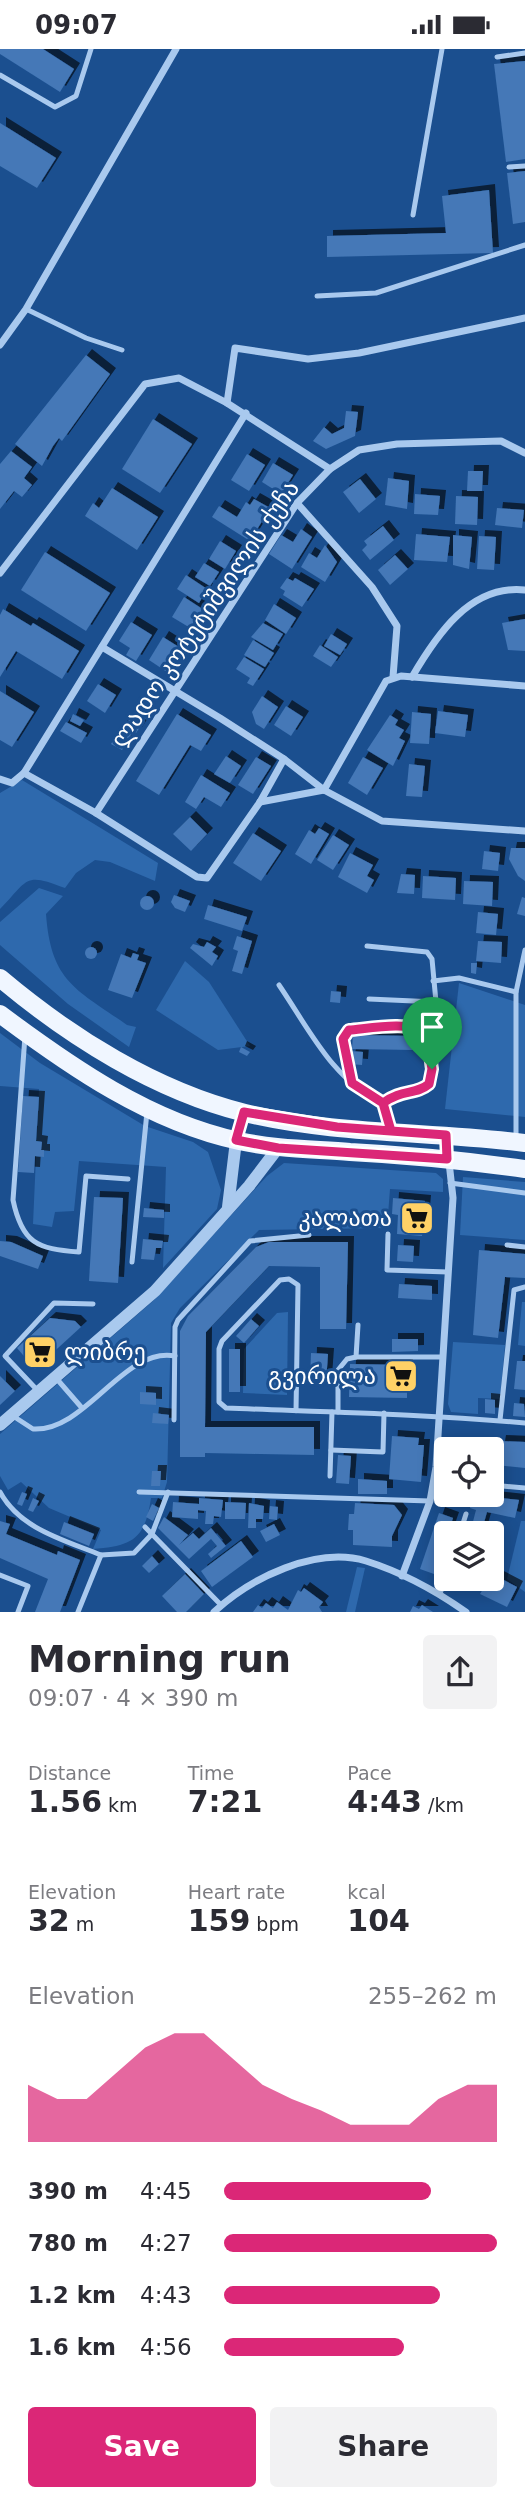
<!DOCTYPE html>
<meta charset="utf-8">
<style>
:root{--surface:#fff;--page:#f2f2f3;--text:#2b2b33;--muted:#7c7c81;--accent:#db2777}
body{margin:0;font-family:"DejaVu Sans","Noto Sans Georgian",sans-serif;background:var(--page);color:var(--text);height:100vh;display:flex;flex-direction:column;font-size:26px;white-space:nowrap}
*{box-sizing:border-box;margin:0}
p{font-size:23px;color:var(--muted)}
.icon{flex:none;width:38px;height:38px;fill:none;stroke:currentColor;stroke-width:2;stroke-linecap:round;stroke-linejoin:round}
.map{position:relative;height:1563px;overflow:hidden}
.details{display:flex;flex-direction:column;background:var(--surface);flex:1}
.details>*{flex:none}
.tools{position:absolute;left:434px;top:1388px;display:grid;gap:14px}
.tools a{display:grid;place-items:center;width:70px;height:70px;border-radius:7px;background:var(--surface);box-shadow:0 4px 18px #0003;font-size:35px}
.pin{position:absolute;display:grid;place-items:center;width:60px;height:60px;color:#fff;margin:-72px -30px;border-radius:50% 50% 50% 0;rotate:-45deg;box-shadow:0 0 7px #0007}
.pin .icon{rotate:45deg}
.round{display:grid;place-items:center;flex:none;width:74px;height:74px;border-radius:7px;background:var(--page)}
.summary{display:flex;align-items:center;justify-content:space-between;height:119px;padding:0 28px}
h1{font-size:38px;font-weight:700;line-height:52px}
.metrics{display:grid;grid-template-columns:repeat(3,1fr);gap:10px;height:119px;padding:7px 28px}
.metrics div{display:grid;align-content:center}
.metrics b{font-size:30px;font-weight:700}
.metrics small{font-size:19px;font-weight:400}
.metrics p{font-size:19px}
.chart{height:196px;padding:14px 28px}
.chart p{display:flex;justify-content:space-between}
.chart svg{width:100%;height:126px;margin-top:7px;fill:var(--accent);opacity:.7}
.primary-button{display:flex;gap:14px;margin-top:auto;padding:14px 28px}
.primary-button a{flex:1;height:80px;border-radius:7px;background:var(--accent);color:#fff;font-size:28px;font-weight:700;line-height:80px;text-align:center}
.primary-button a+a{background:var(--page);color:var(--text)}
ul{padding:0 28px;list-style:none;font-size:23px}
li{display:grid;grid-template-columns:112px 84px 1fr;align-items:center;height:52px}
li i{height:18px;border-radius:9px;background:var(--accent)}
.status{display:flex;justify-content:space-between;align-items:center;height:49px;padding:0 35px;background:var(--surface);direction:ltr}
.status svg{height:19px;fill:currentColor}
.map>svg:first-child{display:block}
.green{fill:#2e69ad}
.building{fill:#4478b7;filter:url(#shadow)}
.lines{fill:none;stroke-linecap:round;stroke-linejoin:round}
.service{stroke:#a9c9ee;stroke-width:5}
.minor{stroke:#a9c9ee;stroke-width:7}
.tertiary{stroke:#a9c9ee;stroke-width:12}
.primary{stroke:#f0f6ff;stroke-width:18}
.route-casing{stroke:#fff;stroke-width:14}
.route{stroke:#db2777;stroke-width:9}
.labels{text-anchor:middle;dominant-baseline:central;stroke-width:6;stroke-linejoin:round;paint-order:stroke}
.street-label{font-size:24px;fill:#fff;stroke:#1b4f8f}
.poi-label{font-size:24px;fill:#fff;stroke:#1b4f8f;text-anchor:end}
</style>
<div class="status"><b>09:07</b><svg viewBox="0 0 49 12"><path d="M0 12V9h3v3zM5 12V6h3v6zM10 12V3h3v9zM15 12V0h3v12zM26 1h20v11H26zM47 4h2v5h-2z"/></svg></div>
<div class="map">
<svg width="525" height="1563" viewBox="0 0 525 1563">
<defs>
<filter id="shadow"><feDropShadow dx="6" dy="-6" stdDeviation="0" flood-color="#0009"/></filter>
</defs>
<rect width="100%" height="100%" fill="#1b4f8f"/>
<g class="green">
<path d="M22,731L158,814L155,832L110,813L95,811L76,824L65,839C24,823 29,830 0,860V744Z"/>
<path d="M39,839L63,847L46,865C51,933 76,940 127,976L136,978L129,998L68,955L0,896V873Z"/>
<polygon points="185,912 209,933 250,997 218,1001 156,961"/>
<polygon points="459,934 525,956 525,1068 445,1060"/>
<polygon points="0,984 40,1014 145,1077 193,1093 208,1103 221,1141 217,1160 163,1219 166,1118 79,1112 74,1162 55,1163 52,1178 33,1175 39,1040 0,1037"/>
<path d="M284,1114L436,1124L443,1130V1143L390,1140L387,1179L259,1181L180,1259L171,1274L167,1433L162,1449H151C145,1490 133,1497 93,1500L101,1481L49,1459L21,1433L8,1441L0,1427V1385L153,1252L267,1127Z"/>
<polygon points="463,1128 525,1133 525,1191 460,1186"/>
<polygon points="522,1253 525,1253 525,1297 518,1296"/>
<polygon points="288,1263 287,1346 243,1344 244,1300 277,1264"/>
<polygon points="453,1293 505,1296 500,1350 478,1349 478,1365 451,1363 448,1355"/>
<polygon points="521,1472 525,1472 525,1543 507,1530"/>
<polygon points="357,1518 365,1519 355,1563 346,1563"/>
</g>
<g class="building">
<polygon points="0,0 43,0 74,20 60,43 0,5"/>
<polygon points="525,12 525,110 506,113 494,15"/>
<polygon points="0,74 56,109 37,139 0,117"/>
<polygon points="525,122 525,173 513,175 507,124"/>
<polygon points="489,141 493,204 327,208 327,187 446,184 442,147"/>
<polygon points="86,306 110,325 62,392 59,389 53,397 42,417 15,395"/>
<polygon points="346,362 358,363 355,387 326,400 313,392 324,378 332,385 344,379"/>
<polygon points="153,370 192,395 160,444 122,420"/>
<polygon points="11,402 32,418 24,429 32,436 22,448 14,442 0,460 0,415"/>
<polygon points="247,405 265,416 249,442 231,431"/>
<polygon points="273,414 293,426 281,445 262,433"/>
<polygon points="468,422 483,422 482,442 467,442"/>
<polygon points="388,429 409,432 407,460 385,456"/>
<polygon points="360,430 376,450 359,464 343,443"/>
<polygon points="112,439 158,468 137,501 85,467 93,454 99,459"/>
<polygon points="415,445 440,447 438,466 414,465"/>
<polygon points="456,447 478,448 477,476 455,475"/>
<polygon points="254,450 270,459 250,492 212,468 219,457 237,468 246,453 250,456"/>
<polygon points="497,459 524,461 522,479 495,476"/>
<polygon points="383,477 394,491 370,511 362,501 367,496 364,492"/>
<polygon points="301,480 312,488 292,520 269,505 281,486 293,493"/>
<polygon points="416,485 450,488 447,513 414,511"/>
<polygon points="453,486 472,488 469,520 453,516"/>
<polygon points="479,487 496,488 494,521 477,520"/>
<polygon points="220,492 236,502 225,520 209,510"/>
<polygon points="325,496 337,513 325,533 301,518 309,504 317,509"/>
<polygon points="45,503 110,544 86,582 21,541"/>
<polygon points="395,506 408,520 390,536 378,521"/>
<polygon points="204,514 219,523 210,537 195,528"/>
<polygon points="186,526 207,540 199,554 177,540"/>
<polygon points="287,529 293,532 295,529 314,540 302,558 283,546 285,542 280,539"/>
<polygon points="184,548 204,561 192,580 172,568"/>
<polygon points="274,555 296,569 286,585 265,571"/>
<polygon points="3,560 31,577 33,574 79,602 62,630 16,602 0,628 0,566"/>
<polygon points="525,570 525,602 508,601 502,574"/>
<polygon points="131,573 152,586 136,612 126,606 130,599 119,592"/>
<polygon points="263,574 283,585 273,601 251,588"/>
<polygon points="331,585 347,595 340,606 324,597"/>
<polygon points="163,588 182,600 167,623 149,611"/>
<polygon points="253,591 274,604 265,618 244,606"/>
<polygon points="320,596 338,608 331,618 313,607"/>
<polygon points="244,608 264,620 253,637 247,634 250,629 236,620"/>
<polygon points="98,635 116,646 105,664 87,652"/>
<polygon points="0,642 34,663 12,698 0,691"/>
<polygon points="262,647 278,658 264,680 256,675 252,663"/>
<polygon points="286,657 303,668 291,687 274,676"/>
<polygon points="137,659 148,666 136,684 125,677"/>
<polygon points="438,662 468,666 465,688 435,684"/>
<polygon points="412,663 431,665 429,695 410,694"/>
<polygon points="73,665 84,671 80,677 70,672"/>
<polygon points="177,665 211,686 201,702 190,696 159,746 136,732"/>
<polygon points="390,666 398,671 395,676 404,681 399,689 405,692 393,717 367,701"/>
<polygon points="66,673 87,684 81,694 60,682"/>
<polygon points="122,677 132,684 122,701 111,695"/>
<polygon points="226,707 241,717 230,734 214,725"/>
<polygon points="256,708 271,717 253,745 238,736"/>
<polygon points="363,708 383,719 367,746 348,734"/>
<polygon points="409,715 425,717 422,748 406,747"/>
<polygon points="201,726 230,744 221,758 204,748 196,760 185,753"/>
<polygon points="190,768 207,785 191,802 173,785"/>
<polygon points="319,779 329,785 311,815 295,805 309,781 315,785"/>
<polygon points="253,784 281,802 261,832 233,814"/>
<polygon points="333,786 349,796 333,821 317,811"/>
<polygon points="511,799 525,799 525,832 518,827 509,810"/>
<polygon points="484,802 500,804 498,822 482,820"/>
<polygon points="350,804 373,816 367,827 374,831 367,844 338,828"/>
<polygon points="401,825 415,826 414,845 397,844"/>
<polygon points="423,827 456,829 455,851 422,849"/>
<polygon points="464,832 493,833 492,857 463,855"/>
<polygon points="174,846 190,852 185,863 175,859 171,853"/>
<circle cx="147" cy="854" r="7"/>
<polygon points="522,848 525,849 525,867 517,865"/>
<polygon points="208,856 247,868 242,882 204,870"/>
<polygon points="478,863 498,865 496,886 476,884"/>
<polygon points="237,887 252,892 242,925 232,922 238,902 233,900"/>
<polygon points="478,892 502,893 501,914 476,912"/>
<polygon points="207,893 216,898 212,903 218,907 212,917 190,899 193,895 204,898"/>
<circle cx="91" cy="904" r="6"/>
<polygon points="133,904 139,906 137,911 146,914 132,949 108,941 121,905 131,909"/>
<polygon points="471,914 477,914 476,925 471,924"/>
<polygon points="331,942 341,943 340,954 330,953"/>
<polygon points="353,986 413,987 413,1001 352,1000"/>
<polygon points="241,998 250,1003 247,1007 239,1003"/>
<polygon points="350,1002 363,1003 362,1016 349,1015"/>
<polygon points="23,1047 39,1048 36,1092 42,1093 41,1101 44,1101 44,1108 35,1107 34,1124 18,1123"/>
<polygon points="94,1148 123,1149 118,1234 89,1232"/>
<polygon points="393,1149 425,1152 422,1187 397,1185 398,1166 392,1165"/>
<polygon points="144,1159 164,1161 164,1169 143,1168"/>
<polygon points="143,1190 163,1192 162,1199 156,1199 154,1211 141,1210"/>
<polygon points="0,1192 11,1193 43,1207 38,1220 0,1207"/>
<polygon points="269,1193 348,1193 346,1280 320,1280 320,1218 269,1217 206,1283 205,1378 314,1378 314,1406 205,1404 205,1408 180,1408 180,1282 188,1267 256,1198"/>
<polygon points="398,1196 414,1197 413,1213 397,1212"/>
<polygon points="479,1201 525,1205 525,1229 505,1228 498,1289 473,1286"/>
<polygon points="399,1235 432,1237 432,1251 398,1249"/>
<polygon points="50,1269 75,1272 81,1278 35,1320 17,1299"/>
<polygon points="251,1270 259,1277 244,1294 236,1287"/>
<polygon points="392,1290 418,1290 418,1302 392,1303"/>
<rect x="229" y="1300" width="11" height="43"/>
<polygon points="311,1304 328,1305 326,1333 310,1332"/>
<polygon points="517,1312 525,1312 525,1341 514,1340"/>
<polygon points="350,1315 407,1316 407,1349 349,1348"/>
<polygon points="0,1327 15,1342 0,1356"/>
<polygon points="140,1343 156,1344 156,1356 140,1355"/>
<polygon points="485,1350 495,1351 495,1365 485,1364"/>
<polygon points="514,1354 524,1355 525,1368 513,1367"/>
<polygon points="153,1364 169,1366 168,1375 152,1374"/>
<polygon points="392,1387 419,1389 418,1396 424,1396 421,1433 389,1430"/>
<polygon points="500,1392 525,1393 525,1419 496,1416"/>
<polygon points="338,1406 351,1407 349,1435 336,1434"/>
<polygon points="152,1422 161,1422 160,1437 151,1437"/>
<polygon points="358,1430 387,1432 387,1445 358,1445"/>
<polygon points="22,1443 27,1445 22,1457 17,1455"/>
<polygon points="473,1446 519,1451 515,1469 487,1463 481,1484 470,1484 476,1461 470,1459"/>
<polygon points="33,1449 39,1452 33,1463 28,1461"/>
<polygon points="199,1449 223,1451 221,1468 214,1467 213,1475 205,1475 206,1462 198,1461 198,1470 172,1468 173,1453 199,1455"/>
<polygon points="225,1453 246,1454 245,1470 225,1470"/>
<polygon points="249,1454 264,1457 263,1470 256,1470 256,1479 248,1479"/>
<polygon points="355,1454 394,1456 402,1466 392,1487 392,1498 353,1496 353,1481 348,1481 349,1465 354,1465"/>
<polygon points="152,1455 159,1459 153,1472 146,1468"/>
<polygon points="270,1457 278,1458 277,1471 269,1470"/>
<polygon points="439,1464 453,1469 434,1525 420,1520"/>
<polygon points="164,1468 188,1486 179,1496 193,1484 199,1490 211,1479 226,1497 211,1509 208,1505 217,1497 211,1490 189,1510 158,1479"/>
<polygon points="0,1472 10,1475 6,1485 57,1506 58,1502 80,1511 60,1563 35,1563 48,1530 0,1509"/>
<polygon points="64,1473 94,1485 89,1497 60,1485"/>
<polygon points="274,1475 280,1486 266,1493 260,1482"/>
<polygon points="241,1492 253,1508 212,1538 201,1522"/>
<polygon points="152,1507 159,1515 149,1524 142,1517"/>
<polygon points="185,1525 204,1545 186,1563 177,1563 162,1547"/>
<polygon points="492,1525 517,1538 507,1558 480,1545"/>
<polygon points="457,1530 469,1530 466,1540 455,1537"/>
<polygon points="304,1539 323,1553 319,1558 322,1563 253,1563 258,1556 262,1559 266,1554 273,1559 277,1553 288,1561 298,1541 301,1543"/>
<polygon points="422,1556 433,1563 410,1563 413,1557 419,1560"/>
</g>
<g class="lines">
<g class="service">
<polyline points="497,8 525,4"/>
<polyline points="0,26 55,58 76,47 91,0"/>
<polyline points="509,118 525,117"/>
<polyline points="413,166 442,0"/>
<polyline points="317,247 376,244 525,196"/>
<polyline points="26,260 86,289 122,301"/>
<polyline points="367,897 427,903 432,910 436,953"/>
<polyline points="433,932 459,929 516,943"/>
<path d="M279,936C309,980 333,1032 383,1054"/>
<path d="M369,950L436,953C451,972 443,1000 432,1020"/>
<path d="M25,987L13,1151C22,1194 37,1200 79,1203L86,1127L128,1130"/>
<path d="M352,1034L343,990L349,981C400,977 441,963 429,1035C416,1046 402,1040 383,1054"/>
<polyline points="383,1054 391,1081"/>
<polyline points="516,1090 516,943 525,901"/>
<polyline points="450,1134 525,1144"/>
<polyline points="388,1185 387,1221 448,1223"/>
<polyline points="507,1196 525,1198"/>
<polyline points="132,1213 147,1063"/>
<polyline points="356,1308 443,1308"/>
<polyline points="56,1329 82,1359"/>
<polyline points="39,1343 5,1307 54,1254 93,1255"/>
<path d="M296,1362L298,1236L289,1230L280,1231L222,1292L219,1300V1353L226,1359C326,1363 426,1365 525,1374"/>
<polyline points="338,1363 338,1321 347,1310 356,1308 358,1276"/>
<path d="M13,1367L33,1380C86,1383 124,1297 175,1307"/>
<polyline points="174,1371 175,1278 178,1271 250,1192 309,1186"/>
<polyline points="500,1371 514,1241 525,1238"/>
<polyline points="331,1401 383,1403 384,1364"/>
<polyline points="330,1427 332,1363"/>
<polyline points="434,1431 446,1432"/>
<polyline points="492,1436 525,1439"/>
<path d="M0,1443C20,1480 64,1491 101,1506L78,1563"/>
<polyline points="139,1443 430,1452"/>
<polyline points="145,1478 221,1556"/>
<polyline points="460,1484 466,1465"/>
<polyline points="101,1506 134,1504 152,1485 168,1443"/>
<polyline points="0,1526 28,1537 18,1563"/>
<polyline points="440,1545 446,1526"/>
</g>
<g class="minor">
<polyline points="0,296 26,260 176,0"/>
<polyline points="227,354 330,420"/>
<polyline points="297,454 372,538 397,577 393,628"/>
<polyline points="0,524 145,335 179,329 227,354 235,299 308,310 359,304 525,269"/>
<polyline points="102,598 220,669 284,710 324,741 382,772 525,782"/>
<path d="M412,628C436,587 470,535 525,541"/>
<polyline points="24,724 96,764 197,828 207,829 260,753 284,710"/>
<polyline points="0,730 12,734 24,724 246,364"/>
<polyline points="324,741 386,632 401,627 525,637"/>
<polyline points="260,753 324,741"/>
<polyline points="96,764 297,454 330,420 359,401 397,395 501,392 525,404"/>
<polyline points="402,1527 430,1452 436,1418 453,1149 446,1086"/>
<path d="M214,1563C250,1529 316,1497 366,1512C401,1523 436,1542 466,1563"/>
</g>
<g class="tertiary">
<polyline points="228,1158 236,1092"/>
<polyline points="0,1376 155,1242 249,1137 278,1099"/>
</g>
<g class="primary">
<path d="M0,929C70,988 156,1042 245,1064C336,1086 433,1082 525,1094"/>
<path d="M0,965C71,1018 150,1073 239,1092C276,1100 312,1100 350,1103C409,1106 467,1112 525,1120"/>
</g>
</g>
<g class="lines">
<g class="route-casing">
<path id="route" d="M432,1020L429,1035C416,1046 402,1040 383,1054L391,1082L337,1078L244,1063L236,1091L278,1099L447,1110L446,1086L391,1082L383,1054L352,1034L343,990L349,981C365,980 409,972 421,982C430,990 430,1009 432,1020"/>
</g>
<use href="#route" class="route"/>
</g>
<defs>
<g id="supermarket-square" transform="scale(1.75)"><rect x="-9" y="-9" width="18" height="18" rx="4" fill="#ffd166" stroke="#1b4f8f"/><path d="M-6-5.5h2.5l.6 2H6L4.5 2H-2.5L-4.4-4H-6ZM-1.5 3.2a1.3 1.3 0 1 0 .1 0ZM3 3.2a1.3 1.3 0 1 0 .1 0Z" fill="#111"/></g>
</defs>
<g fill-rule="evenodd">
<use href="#supermarket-square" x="417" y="1169"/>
<use href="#supermarket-square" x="40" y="1303"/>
<use href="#supermarket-square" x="401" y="1327"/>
</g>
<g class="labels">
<g class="street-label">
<text transform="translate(205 565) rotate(-56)">ლადო კოტეტიშვილის ქუჩა</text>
</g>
<g class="poi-label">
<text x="392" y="1169">კალათა</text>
<text x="64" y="1303" text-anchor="start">ლიბრე</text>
<text x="376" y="1327">გვირილა</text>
</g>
</g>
</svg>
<div class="tools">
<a><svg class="icon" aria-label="locate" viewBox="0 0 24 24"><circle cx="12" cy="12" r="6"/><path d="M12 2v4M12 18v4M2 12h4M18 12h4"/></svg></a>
<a><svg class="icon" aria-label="layers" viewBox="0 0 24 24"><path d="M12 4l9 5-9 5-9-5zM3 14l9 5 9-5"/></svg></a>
</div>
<div class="pin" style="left:432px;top:1020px;background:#1e9e55"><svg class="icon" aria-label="arrive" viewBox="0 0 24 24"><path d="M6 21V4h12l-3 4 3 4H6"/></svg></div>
</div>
<section class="details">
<div class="summary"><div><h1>Morning run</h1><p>09:07 · 4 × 390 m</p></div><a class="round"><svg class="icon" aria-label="share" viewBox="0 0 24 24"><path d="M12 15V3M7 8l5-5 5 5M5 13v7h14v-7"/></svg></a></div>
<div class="metrics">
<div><p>Distance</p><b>1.56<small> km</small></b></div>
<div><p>Time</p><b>7:21</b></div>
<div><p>Pace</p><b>4:43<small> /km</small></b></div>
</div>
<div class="metrics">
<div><p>Elevation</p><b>32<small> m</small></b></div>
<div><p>Heart rate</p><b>159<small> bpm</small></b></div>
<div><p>kcal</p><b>104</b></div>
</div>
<div class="chart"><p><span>Elevation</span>255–262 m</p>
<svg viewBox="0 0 160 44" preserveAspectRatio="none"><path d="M0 44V24L10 29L20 29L30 20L40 11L50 6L60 6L70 15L80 24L90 29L100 33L110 38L120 38L130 38L140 29L150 24L160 24V44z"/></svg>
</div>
<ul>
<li><b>390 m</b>4:45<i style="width:76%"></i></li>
<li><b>780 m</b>4:27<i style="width:100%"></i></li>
<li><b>1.2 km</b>4:43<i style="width:79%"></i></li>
<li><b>1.6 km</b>4:56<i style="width:66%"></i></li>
</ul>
<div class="primary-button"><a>Save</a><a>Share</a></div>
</section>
